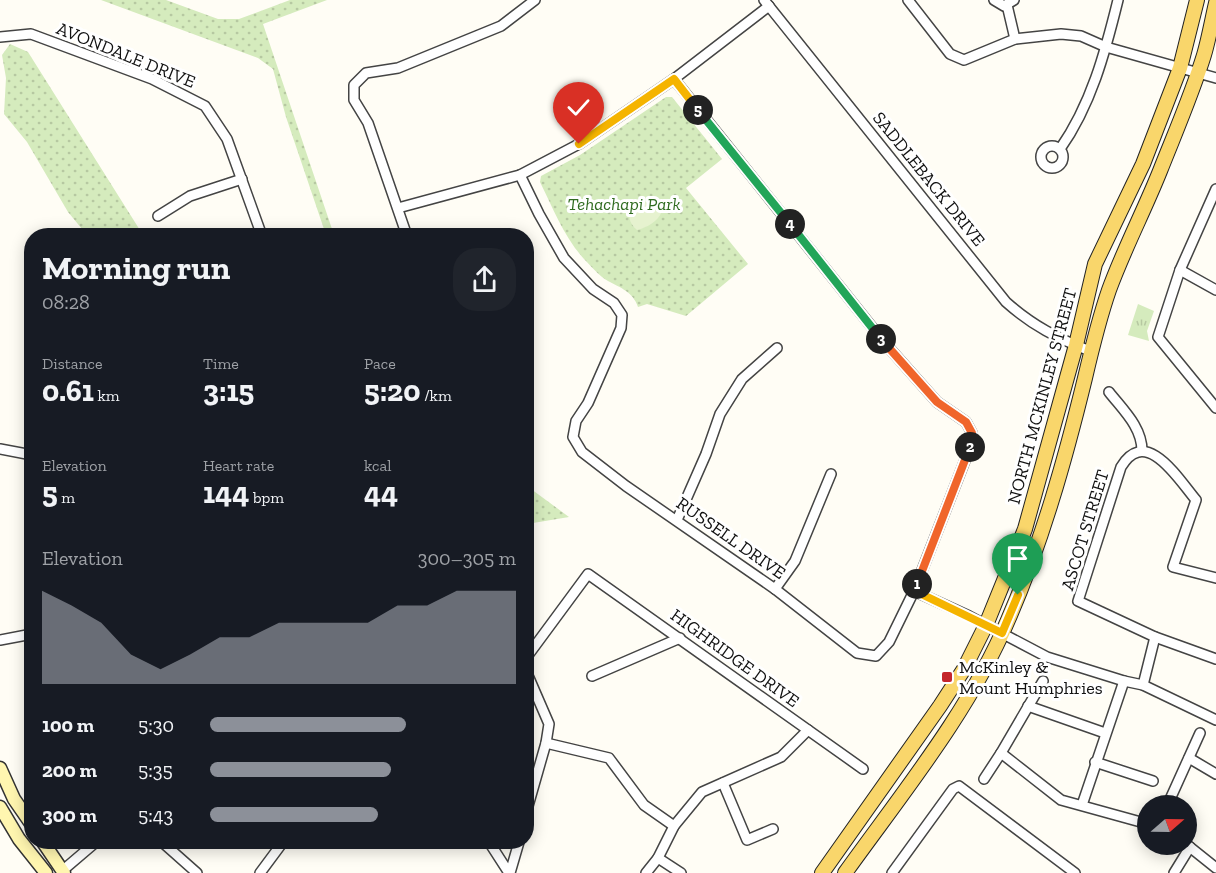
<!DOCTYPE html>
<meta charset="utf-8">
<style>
:root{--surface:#171b24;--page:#20242c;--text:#f1f3f6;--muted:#9ea1a6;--accent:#8c9099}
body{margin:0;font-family:"Zilla Slab",serif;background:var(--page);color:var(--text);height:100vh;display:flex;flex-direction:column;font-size:22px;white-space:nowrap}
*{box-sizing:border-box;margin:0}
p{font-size:20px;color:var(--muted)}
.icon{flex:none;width:33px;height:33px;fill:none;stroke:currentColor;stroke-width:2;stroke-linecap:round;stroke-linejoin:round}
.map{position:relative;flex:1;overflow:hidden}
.sheet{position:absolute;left:24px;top:228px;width:510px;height:621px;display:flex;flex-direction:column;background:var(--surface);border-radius:24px;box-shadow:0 3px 15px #0003}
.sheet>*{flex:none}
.needle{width:39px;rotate:70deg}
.tools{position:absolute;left:1137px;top:795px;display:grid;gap:12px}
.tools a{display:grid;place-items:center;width:60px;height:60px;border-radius:50%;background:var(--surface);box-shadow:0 3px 15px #0003;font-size:30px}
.pin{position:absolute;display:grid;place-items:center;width:51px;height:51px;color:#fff;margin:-62px -26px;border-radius:50% 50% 50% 0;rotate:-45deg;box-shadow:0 0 6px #0007}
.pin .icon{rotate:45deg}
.km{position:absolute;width:30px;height:30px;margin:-15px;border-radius:50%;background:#222;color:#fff;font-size:16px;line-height:30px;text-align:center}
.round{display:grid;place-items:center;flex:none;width:63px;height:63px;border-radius:24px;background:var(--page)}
.overview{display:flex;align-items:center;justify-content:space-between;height:102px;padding:0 18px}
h1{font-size:33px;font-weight:700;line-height:45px}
.stats{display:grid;grid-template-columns:repeat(3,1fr);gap:9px;height:102px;padding:6px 18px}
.stats div{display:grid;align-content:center}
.stats b{font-size:30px;font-weight:700}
.stats small{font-size:16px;font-weight:400}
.stats p{font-size:16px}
.chart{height:168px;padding:12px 18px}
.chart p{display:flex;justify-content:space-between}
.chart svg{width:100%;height:108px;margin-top:6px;fill:var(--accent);opacity:.7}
ul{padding:0 18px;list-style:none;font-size:20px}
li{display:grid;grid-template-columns:96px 72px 1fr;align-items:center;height:45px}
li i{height:15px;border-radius:8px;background:var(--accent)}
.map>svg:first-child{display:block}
.grass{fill:url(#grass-tufts)}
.park{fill:url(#park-dots)}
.pitch{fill:#e6f2cf}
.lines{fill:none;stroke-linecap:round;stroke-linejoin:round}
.minor-casing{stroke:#444;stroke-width:12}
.secondary-casing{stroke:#333;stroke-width:15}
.primary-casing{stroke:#222;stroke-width:16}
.minor{stroke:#fff;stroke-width:9}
.secondary{stroke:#fff6b0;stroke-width:12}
.primary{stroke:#f9d66b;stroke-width:14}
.split-1-casing{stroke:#fff;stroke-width:12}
.split-2-casing{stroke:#fff;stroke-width:12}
.split-3-casing{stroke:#fff;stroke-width:12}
.split-4-casing{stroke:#fff;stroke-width:12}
.split-5-casing{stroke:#fff;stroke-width:12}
.split-6-casing{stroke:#fff;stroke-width:12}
.split-1{stroke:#f5b400;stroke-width:8}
.split-2{stroke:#f0652b;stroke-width:8}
.split-3{stroke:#f0652b;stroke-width:8}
.split-4{stroke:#22a559;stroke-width:8}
.split-5{stroke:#22a559;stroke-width:8}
.split-6{stroke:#f5b400;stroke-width:8}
.poi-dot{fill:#c4262e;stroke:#fff;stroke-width:2}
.labels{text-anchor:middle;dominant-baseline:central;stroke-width:6;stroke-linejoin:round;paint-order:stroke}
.street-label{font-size:18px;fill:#111;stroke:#fff}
.park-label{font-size:18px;font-style:italic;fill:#2f6b1f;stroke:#fff}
.poi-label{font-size:18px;fill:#111;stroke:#fff;text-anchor:start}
</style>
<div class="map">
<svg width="1216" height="873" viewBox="0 0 1216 873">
<defs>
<pattern id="grass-tufts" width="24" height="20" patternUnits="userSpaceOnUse" patternTransform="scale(1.5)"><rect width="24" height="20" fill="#d5ebbd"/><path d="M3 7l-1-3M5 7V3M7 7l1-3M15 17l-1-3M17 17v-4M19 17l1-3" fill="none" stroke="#b6c8a1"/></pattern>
<pattern id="park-dots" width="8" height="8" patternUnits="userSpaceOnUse" patternTransform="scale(1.5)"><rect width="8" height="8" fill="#d5ebbd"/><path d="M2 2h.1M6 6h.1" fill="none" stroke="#b6c8a1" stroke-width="1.8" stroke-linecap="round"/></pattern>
</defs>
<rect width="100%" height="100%" fill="#fffdf5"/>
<polygon class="grass" points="1138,304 1154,311 1147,331 1149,341 1128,335"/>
<g class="park">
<polygon points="101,0 166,0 218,19 239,19 290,0 327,0 263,24 334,235 326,235 286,117 273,69 258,58"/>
<polygon points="10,44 28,52 143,235 83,235 82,229 68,212 27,142 4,114 6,78 2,55"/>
<path d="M666,97H672L722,159L686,188L748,264L686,316L647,304L638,307C633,292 621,288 608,281C599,276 591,266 584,259C564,237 553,208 540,182L541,176L580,155Z"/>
<polygon points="527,486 569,517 527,524"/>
</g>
<path class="pitch" d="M655,196L662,200C666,216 652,226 637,230C619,215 637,198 655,196Z"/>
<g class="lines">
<g class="minor-casing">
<g id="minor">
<path d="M764,0L1006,302C1033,326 1057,338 1090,351"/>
<polyline points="908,0 950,54 964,60 1015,39 1061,34 1081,36 1106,47 1216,78"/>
<polyline points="994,0 1004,6 1014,0"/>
<polyline points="1007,5 1015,39"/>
<polyline points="0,37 31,34 152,79 205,106 227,139 262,236"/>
<circle cx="1052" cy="157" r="11"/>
<path d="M1060,149C1091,105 1105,53 1118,0"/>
<polyline points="520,175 539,214 564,258 593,289 614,303 622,315 621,328 588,403 576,421 573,437 582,452 626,486 775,589 857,653 876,656 889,642 914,591 971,445 972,433 966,422 937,402 883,341 674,79"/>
<polyline points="1216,189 1180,270 1158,337 1216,408"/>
<polyline points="398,208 520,175 579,144 674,79 769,6"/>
<polyline points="158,216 190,196 242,179"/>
<polyline points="407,236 368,123 354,100 354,85 366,73 398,68 501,26 535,0"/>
<polyline points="1180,270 1216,290"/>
<path d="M1109,392C1123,410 1142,427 1142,451"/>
<polyline points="0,449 32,455"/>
<polyline points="677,520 706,454 720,414 742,379 777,348"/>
<path d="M1216,578L1173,567L1196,500C1179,480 1146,425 1121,467L1078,601L1155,637L1216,659"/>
<polyline points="775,589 795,561 831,474"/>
<polyline points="914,591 969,616 1047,657 1124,681 1143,685 1216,720"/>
<polyline points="0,640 32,634"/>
<polyline points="526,658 588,574 863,769"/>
<polyline points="526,671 549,724 546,743 526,813"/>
<polyline points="592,676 680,638"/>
<polyline points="1043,681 1001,753 1061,800 1148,824"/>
<polyline points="1143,685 1155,637"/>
<polyline points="1028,706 1105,733"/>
<polyline points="546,743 609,758 644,805 674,826"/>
<polyline points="1189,758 1216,774"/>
<polyline points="1095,762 1153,781"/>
<polyline points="984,779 1001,753"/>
<polyline points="723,783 747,840 773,829"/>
<polyline points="1082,805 1124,681"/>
<polyline points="1167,806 1200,733"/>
<polyline points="162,842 197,873"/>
<polyline points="489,842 509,873"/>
<polyline points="1186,844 1216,868"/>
<polyline points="658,858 681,873"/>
<polyline points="62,871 96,842"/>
<polyline points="260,873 283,842"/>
<polyline points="510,873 519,842"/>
<polyline points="646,873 658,858 674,826 702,792 781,757 808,730"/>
<polyline points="892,873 953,789 959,786 1075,873"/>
<polyline points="1174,873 1190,847"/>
</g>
</g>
<g class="secondary-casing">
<g id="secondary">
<polyline points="0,768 14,799 32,825"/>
<polyline points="0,807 19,839 46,873"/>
<polyline points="43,842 64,873"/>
</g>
</g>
<g class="primary-casing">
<g id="primary">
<polyline points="822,873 940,706 964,669 986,625 1025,529 1076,345 1095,264 1143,164 1180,68 1197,0"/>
<path d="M845,873C903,792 969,712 1008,620C1042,542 1065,460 1085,378C1092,348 1099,319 1109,290C1124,249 1144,211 1160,171C1175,133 1192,94 1204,55C1209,38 1212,20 1216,3"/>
</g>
</g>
<use href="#minor" class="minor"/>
<use href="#secondary" class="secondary"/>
<use href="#primary" class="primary"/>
</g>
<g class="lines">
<g class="split-1-casing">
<polyline id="split-1" points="917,584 915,591 1002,633 1018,595"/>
</g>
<g class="split-2-casing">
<polyline id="split-2" points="917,584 970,447"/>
</g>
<g class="split-3-casing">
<polyline id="split-3" points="881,339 937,402 966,422 972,433 970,447"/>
</g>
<g class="split-4-casing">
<polyline id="split-4" points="790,224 881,339"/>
</g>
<g class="split-5-casing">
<polyline id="split-5" points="698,110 790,224"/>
</g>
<g class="split-6-casing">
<polyline id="split-6" points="579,144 674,79 698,110"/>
</g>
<use href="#split-1" class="split-1"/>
<use href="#split-2" class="split-2"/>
<use href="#split-3" class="split-3"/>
<use href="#split-4" class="split-4"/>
<use href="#split-5" class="split-5"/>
<use href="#split-6" class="split-6"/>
</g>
<rect class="poi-dot" x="941" y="671" width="12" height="12" rx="3"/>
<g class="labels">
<g class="street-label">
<text transform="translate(126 55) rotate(22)">AVONDALE DRIVE</text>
<text transform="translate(929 179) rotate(51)">SADDLEBACK DRIVE</text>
<text transform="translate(1042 396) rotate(-75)">NORTH MCKINLEY STREET</text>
<text transform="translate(1085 530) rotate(-73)">ASCOT STREET</text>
<text transform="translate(731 538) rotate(35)">RUSSELL DRIVE</text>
<text transform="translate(735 658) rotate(36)">HIGHRIDGE DRIVE</text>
</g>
<g class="park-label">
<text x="624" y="204">Tehachapi Park</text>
</g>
<g class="poi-label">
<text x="959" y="667">McKinley &amp;<tspan x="959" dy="21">Mount Humphries</tspan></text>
</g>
</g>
</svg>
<div class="tools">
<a><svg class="needle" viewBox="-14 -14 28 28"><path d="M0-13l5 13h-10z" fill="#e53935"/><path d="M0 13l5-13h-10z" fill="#9ea1a6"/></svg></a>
</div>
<div class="pin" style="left:1018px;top:595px;background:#1e9e55"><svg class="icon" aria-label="arrive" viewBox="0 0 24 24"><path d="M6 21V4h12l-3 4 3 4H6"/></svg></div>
<div class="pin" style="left:579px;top:144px;background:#d93025"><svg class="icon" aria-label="check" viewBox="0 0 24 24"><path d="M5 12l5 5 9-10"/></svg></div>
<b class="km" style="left:917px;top:584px">1</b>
<b class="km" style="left:970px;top:447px">2</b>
<b class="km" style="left:881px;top:339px">3</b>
<b class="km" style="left:790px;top:224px">4</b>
<b class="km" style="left:698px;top:110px">5</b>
<section class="sheet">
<div class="overview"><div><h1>Morning run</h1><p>08:28</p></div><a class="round"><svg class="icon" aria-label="share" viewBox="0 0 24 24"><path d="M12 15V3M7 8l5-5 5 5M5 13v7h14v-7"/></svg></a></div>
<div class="stats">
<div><p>Distance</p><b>0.61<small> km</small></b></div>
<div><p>Time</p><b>3:15</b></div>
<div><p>Pace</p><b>5:20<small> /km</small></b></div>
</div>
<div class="stats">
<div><p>Elevation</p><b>5<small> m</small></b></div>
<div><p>Heart rate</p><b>144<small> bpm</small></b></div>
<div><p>kcal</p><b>44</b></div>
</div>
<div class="chart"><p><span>Elevation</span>300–305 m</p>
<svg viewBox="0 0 160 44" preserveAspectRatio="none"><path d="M0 44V6L10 12L20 19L30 32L40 38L50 32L60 25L70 25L80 19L90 19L100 19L110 19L120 12L130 12L140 6L150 6L160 6V44z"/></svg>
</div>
<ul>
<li><b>100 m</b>5:30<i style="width:64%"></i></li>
<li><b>200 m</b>5:35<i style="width:59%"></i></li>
<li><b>300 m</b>5:43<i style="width:55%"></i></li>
</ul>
</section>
</div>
